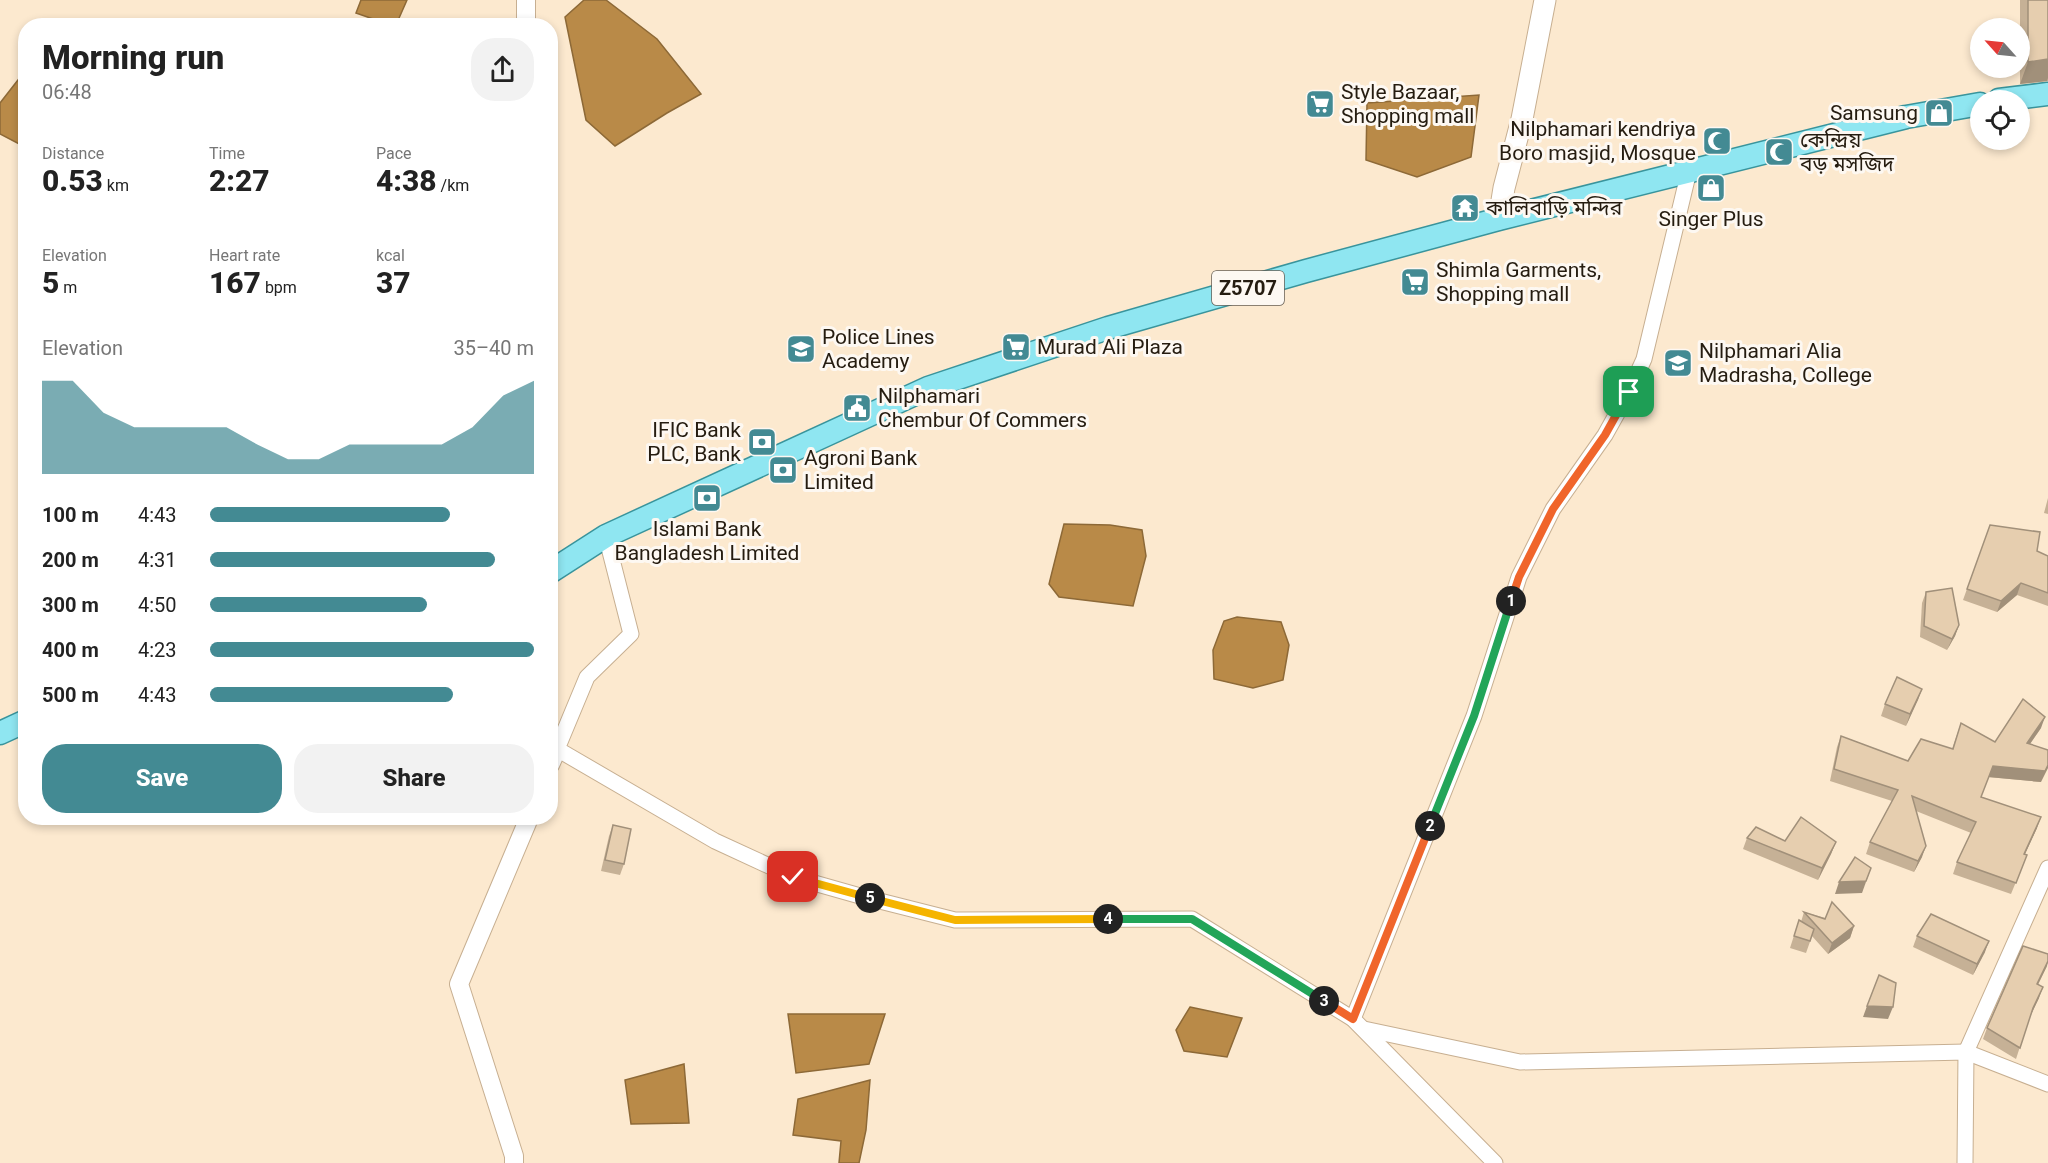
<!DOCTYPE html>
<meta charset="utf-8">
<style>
:root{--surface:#fff;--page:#f2f2f2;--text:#222;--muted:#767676;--accent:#438a93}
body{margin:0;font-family:Roboto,"Noto Sans Bengali",sans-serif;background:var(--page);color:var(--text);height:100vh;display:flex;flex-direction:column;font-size:22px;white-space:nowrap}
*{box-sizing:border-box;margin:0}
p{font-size:20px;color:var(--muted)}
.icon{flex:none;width:33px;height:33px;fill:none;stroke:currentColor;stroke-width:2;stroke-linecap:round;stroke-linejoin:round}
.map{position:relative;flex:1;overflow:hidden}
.drawer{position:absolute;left:18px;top:18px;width:540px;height:807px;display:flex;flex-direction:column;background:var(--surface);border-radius:24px;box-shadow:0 3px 9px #0003}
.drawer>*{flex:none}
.needle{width:39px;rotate:297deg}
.tools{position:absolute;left:1970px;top:18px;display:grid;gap:12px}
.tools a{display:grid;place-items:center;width:60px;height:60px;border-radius:50%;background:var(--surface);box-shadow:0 3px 9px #0003;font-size:30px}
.pin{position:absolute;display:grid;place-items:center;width:51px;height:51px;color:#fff;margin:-26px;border-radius:12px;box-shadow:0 3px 9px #0006}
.km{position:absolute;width:30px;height:30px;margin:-15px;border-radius:50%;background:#222;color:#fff;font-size:16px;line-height:30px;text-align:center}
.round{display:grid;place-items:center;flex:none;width:63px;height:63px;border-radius:24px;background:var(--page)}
.head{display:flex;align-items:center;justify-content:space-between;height:102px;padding:0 24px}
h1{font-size:33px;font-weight:800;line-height:45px}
.figures{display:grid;grid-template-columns:repeat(3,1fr);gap:9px;height:102px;padding:6px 24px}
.figures div{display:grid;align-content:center}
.figures b{font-size:30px;font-weight:800}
.figures small{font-size:16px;font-weight:400}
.figures p{font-size:16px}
.chart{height:168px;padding:12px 24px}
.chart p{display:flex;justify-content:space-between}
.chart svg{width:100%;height:108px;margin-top:6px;fill:var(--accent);opacity:.7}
.cta{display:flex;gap:12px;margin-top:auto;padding:12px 24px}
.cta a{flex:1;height:69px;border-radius:24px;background:var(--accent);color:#fff;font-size:24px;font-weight:800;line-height:69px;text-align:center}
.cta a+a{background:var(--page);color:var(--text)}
ul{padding:0 24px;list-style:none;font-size:20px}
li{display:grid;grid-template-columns:96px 72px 1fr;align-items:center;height:45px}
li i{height:15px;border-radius:8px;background:var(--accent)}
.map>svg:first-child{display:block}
.water{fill:#b98a48;stroke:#8d6937;stroke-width:1.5}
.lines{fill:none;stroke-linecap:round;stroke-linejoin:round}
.minor-casing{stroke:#c7af91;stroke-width:17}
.tertiary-casing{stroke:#c7af91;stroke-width:20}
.secondary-casing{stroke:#c7af91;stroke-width:23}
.primary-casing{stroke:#39949c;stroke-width:25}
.minor{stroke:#fff;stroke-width:15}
.tertiary{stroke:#fff;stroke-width:18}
.secondary{stroke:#fff;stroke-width:21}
.primary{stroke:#8fe6f1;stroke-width:22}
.wall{fill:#c6b196}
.shaded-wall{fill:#a1907a}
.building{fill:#e6ceaf;stroke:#a1907a;stroke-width:1.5}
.split-1-casing{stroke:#fff;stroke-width:12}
.split-2-casing{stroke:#fff;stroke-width:12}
.split-3-casing{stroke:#fff;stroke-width:12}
.split-4-casing{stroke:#fff;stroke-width:12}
.split-5-casing{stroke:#fff;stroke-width:12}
.split-6-casing{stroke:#fff;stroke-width:12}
.split-1{stroke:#f0652b;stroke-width:8}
.split-2{stroke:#22a559;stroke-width:8}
.split-3{stroke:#f0652b;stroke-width:8}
.split-4{stroke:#22a559;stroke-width:8}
.split-5{stroke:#f5b400;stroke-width:8}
.split-6{stroke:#f5b400;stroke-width:8}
.labels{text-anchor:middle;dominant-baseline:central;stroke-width:6;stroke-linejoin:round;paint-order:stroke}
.shield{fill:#fdf8f2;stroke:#665e54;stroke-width:1.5}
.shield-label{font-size:20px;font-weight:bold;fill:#251c10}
.poi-label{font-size:21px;fill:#251c10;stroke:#fdf8f2;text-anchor:start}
</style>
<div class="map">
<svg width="2048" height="1163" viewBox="0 0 2048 1163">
<rect width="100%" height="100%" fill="#fce9cf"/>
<g class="water">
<polygon points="361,0 407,0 396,25 393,26 356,13"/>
<polygon points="584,0 606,0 657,39 701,94 667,113 615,146 586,120 565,17"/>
<polygon points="25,71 25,147 0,134 0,103"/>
<polygon points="1479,95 1471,157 1417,177 1366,160 1367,103"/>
<polygon points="1064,524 1110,525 1142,530 1146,556 1133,606 1059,597 1049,584"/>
<polygon points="1237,617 1281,622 1289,645 1283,680 1253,688 1214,679 1213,650 1224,621"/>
<polygon points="1190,1007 1242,1018 1227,1057 1184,1051 1176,1030"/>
<polygon points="788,1014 885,1014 869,1064 796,1073"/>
<polygon points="684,1064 689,1123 631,1124 625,1080"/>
<polygon points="870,1080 866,1130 859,1163 839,1163 841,1141 793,1135 798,1099"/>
</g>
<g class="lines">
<g class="minor-casing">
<g id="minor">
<polyline points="606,536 631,634 587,677 557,749 715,841 793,877 860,896 955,920 1192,919 1353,1019 1495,1163"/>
<polyline points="1353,1019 1474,716 1519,577 1553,509 1605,435 1629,392 1644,359 1689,171"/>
<polyline points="1364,1029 1520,1062 1966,1052 2048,1084"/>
<polyline points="1965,1163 1966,1052 2048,868"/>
</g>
</g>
<g class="tertiary-casing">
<g id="tertiary">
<polyline points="526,26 526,0"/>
<polyline points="550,765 557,749"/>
<polyline points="514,1163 514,1156 459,984 529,818"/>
</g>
</g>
<g class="secondary-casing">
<polyline id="secondary" points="1499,219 1504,188 1522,119 1545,0"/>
</g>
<g class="primary-casing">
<g id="primary">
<polyline points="1999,100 2048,94"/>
<polyline points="550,572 606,536 928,388 1108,328 1306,271 1499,219 1906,117 1980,104"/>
<polyline points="0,733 26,721"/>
</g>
</g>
<use href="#minor" class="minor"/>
<use href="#tertiary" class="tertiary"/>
<use href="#secondary" class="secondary"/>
<use href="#primary" class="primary"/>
</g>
<g class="wall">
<polygon points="2020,0 2048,0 2048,81 2020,84"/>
<polygon points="2048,498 2048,514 2044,513"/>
<polygon points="1990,525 2037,551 2048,556 2048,606 2017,595 1997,612 1963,600"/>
<polygon points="1926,592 1959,625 1955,636 1947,650 1920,637 1922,603"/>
<polygon points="1922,689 1906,726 1881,716 1885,704"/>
<polygon points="1961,723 1995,742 2041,728 2030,744 2041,782 1988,777 1981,797 2037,828 2025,854 2027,855 2011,894 1953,874 1957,862 1971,833 1916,811 1922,857 1914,872 1866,854 1870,842 1892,801 1830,781 1837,747 1841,736 1908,761 1952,749"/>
<polygon points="613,825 624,864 620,875 601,871 609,836"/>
<polygon points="1747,838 1785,841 1836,842 1831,854 1818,880 1743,849"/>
<polygon points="1804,912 1854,926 1850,938 1828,954 1812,936 1806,953 1790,948 1799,920 1801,922"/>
<polygon points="1917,936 1985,952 1973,975 1913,947"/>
<polygon points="2047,966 2038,985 2039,998 2030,1016 2016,1059 1983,1039 1987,1028"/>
</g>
<g class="shaded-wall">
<polygon points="2048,59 2048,78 2047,81 2020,84 2028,62"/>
<polygon points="2021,583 2017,595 1997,612 2001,601"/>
<polygon points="1959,625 1955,636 1947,650 1952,639"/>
<polygon points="1922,689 1918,700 1906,726 1910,714"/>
<polygon points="2045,717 2041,728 2023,754 2027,743"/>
<polygon points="2048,765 2048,768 2041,782 1988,777 1993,766"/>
<polygon points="2041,817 2037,828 2020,865 2024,854"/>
<polygon points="1836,842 1831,854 1818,880 1822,868"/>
<polygon points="1926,846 1922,857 1914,872 1918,861"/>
<polygon points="1871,868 1862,893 1835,894 1839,882"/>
<polygon points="1854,926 1850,938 1828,954 1832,943"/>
<polygon points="1989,941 1985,952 1973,975 1977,964"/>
<polygon points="2048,961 2047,966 2032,996 2037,984"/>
<polygon points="2043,987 2039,998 2029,1019 2033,1008"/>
<polygon points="1867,1006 1893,1007 1888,1019 1863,1017"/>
</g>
<g class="building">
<polygon points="2028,0 2048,0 2048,59 2028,62"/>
<polygon points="1990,525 2040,532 2037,551 2048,556 2048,593 2021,583 2001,601 1967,589"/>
<polygon points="1952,588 1959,625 1952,639 1924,626 1926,592"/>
<polygon points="1897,677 1922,689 1910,714 1885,704"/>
<polygon points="2023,699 2045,717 2027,743 2048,750 2048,765 2045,771 1993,766 1981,797 2041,817 2024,854 2027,855 2016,883 1957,862 1976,822 1912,796 1926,846 1918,861 1870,842 1898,790 1834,769 1841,736 1908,761 1921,739 1953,749 1961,723 1995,742"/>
<polygon points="1801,817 1836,842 1822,868 1747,838 1756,827 1785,841"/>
<polygon points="613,825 631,829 624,864 605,860"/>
<polygon points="1855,857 1871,868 1866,881 1839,882"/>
<polygon points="1832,902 1854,926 1832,943 1804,912 1825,919"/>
<polygon points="1931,914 1989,941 1977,964 1917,936"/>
<polygon points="1799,920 1814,929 1810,941 1794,936"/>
<polygon points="2023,946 2048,954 2048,961 2037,984 2043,987 2033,1008 2020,1048 1987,1028"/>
<polygon points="1879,975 1896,983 1893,1007 1867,1006"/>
</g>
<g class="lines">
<g class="split-1-casing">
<polyline id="split-1" points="1511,601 1519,577 1553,509 1605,435 1629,392"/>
</g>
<g class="split-2-casing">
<polyline id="split-2" points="1430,826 1474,716 1511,601"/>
</g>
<g class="split-3-casing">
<polyline id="split-3" points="1324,1001 1353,1019 1430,826"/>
</g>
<g class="split-4-casing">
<polyline id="split-4" points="1108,919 1192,919 1324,1001"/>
</g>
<g class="split-5-casing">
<polyline id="split-5" points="870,898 955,920 1108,919"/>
</g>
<g class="split-6-casing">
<polyline id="split-6" points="793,877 870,898"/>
</g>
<use href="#split-1" class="split-1"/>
<use href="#split-2" class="split-2"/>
<use href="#split-3" class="split-3"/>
<use href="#split-4" class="split-4"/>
<use href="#split-5" class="split-5"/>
<use href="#split-6" class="split-6"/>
</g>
<defs>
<g id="supermarket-square" transform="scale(1.5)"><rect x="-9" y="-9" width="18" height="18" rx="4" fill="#438a93" stroke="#fdf8f2"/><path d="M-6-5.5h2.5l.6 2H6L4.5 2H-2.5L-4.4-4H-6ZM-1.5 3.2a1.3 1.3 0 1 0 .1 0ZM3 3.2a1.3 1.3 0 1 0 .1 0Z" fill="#fff"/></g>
<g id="shop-square" transform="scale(1.5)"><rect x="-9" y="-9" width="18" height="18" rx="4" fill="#438a93" stroke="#fdf8f2"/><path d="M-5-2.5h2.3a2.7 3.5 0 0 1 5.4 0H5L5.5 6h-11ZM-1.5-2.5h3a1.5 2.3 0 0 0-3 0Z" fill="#fff"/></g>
<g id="mosque-square" transform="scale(1.5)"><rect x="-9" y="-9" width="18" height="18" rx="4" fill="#438a93" stroke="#fdf8f2"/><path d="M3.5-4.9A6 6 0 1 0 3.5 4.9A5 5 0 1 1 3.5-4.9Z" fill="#fff"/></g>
<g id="temple-square" transform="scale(1.5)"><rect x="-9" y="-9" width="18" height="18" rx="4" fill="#438a93" stroke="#fdf8f2"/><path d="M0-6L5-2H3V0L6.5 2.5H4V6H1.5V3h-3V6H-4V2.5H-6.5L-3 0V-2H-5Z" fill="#fff"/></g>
<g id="school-square" transform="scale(1.5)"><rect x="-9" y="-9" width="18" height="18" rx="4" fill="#438a93" stroke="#fdf8f2"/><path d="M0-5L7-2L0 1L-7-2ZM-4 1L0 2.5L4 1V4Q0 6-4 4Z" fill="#fff"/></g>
<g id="university-square" transform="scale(1.5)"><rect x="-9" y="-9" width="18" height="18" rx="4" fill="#438a93" stroke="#fdf8f2"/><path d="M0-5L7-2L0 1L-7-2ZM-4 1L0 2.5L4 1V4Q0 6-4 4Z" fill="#fff"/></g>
<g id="civic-square" transform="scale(1.5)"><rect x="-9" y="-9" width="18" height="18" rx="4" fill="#438a93" stroke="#fdf8f2"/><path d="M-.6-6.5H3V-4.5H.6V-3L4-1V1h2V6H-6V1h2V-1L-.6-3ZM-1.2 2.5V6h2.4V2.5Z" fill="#fff"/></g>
<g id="bank-square" transform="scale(1.5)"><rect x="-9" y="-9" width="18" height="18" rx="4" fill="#438a93" stroke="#fdf8f2"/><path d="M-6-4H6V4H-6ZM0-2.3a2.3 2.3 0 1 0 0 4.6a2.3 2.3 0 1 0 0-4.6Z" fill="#fff"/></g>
</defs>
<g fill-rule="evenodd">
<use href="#supermarket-square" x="1320" y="104"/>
<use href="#shop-square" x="1939" y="113"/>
<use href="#mosque-square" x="1717" y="141"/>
<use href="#mosque-square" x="1779" y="152"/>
<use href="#shop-square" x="1711" y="188"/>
<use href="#temple-square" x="1465" y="208"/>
<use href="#supermarket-square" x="1415" y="282"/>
<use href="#supermarket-square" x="1016" y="347"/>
<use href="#school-square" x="801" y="349"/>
<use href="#university-square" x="1678" y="363"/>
<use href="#civic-square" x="857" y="408"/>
<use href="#bank-square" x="762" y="442"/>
<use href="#bank-square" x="783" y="470"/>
<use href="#bank-square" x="707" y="498"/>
</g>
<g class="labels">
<rect class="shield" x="1212" y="271" width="72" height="34" rx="4.5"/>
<g class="shield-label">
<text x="1248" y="288">Z5707</text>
</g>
<g class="poi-label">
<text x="1341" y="92">Style Bazaar,<tspan x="1341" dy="24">Shopping mall</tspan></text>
<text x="1918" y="113" text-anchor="end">Samsung</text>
<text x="1696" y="129" text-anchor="end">Nilphamari kendriya<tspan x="1696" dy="24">Boro masjid, Mosque</tspan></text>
<text x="1800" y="140">কেন্দ্রিয়<tspan x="1800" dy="24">বড় মসজিদ</tspan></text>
<text x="1486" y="208">কালিবাড়ি মন্দির</text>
<text x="1711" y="219" text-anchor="middle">Singer Plus</text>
<text x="1436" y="270">Shimla Garments,<tspan x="1436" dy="24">Shopping mall</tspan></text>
<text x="822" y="337">Police Lines<tspan x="822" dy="24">Academy</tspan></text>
<text x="1037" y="347">Murad Ali Plaza</text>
<text x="1699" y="351">Nilphamari Alia<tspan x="1699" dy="24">Madrasha, College</tspan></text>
<text x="878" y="396">Nilphamari<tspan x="878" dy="24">Chembur Of Commers</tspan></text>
<text x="741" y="430" text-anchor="end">IFIC Bank<tspan x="741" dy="24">PLC, Bank</tspan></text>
<text x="804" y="458">Agroni Bank<tspan x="804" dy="24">Limited</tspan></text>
<text x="707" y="529" text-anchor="middle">Islami Bank<tspan x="707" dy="24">Bangladesh Limited</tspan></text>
</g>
</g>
</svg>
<div class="tools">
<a><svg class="needle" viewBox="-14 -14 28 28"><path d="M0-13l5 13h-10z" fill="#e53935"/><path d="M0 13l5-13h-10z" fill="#767676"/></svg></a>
<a><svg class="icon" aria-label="locate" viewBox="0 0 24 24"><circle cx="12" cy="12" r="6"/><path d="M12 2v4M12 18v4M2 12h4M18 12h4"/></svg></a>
</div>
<div class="pin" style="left:1629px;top:392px;background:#1e9e55"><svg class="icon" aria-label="arrive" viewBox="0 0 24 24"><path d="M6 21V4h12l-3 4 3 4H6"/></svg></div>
<div class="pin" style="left:793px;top:877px;background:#d93025"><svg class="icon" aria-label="check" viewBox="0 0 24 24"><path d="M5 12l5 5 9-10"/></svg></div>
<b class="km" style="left:1511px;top:601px">1</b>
<b class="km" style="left:1430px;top:826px">2</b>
<b class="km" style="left:1324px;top:1001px">3</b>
<b class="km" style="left:1108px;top:919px">4</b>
<b class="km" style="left:870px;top:898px">5</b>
<section class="drawer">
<div class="head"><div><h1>Morning run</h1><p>06:48</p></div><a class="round"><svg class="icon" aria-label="share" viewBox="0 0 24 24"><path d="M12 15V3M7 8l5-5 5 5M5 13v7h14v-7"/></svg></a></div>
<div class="figures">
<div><p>Distance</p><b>0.53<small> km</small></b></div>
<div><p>Time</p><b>2:27</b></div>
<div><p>Pace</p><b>4:38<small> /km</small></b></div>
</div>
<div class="figures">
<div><p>Elevation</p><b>5<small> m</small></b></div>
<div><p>Heart rate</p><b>167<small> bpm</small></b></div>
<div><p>kcal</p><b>37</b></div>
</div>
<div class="chart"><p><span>Elevation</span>35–40 m</p>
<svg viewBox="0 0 160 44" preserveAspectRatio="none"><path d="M0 44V6L10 6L20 19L30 25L40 25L50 25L60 25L70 32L80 38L90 38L100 32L110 32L120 32L130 32L140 25L150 12L160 6V44z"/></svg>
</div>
<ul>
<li><b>100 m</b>4:43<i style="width:74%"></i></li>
<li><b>200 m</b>4:31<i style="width:88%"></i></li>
<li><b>300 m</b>4:50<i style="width:67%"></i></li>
<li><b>400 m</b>4:23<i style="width:100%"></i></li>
<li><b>500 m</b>4:43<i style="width:75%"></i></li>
</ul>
<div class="cta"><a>Save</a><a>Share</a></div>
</section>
</div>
